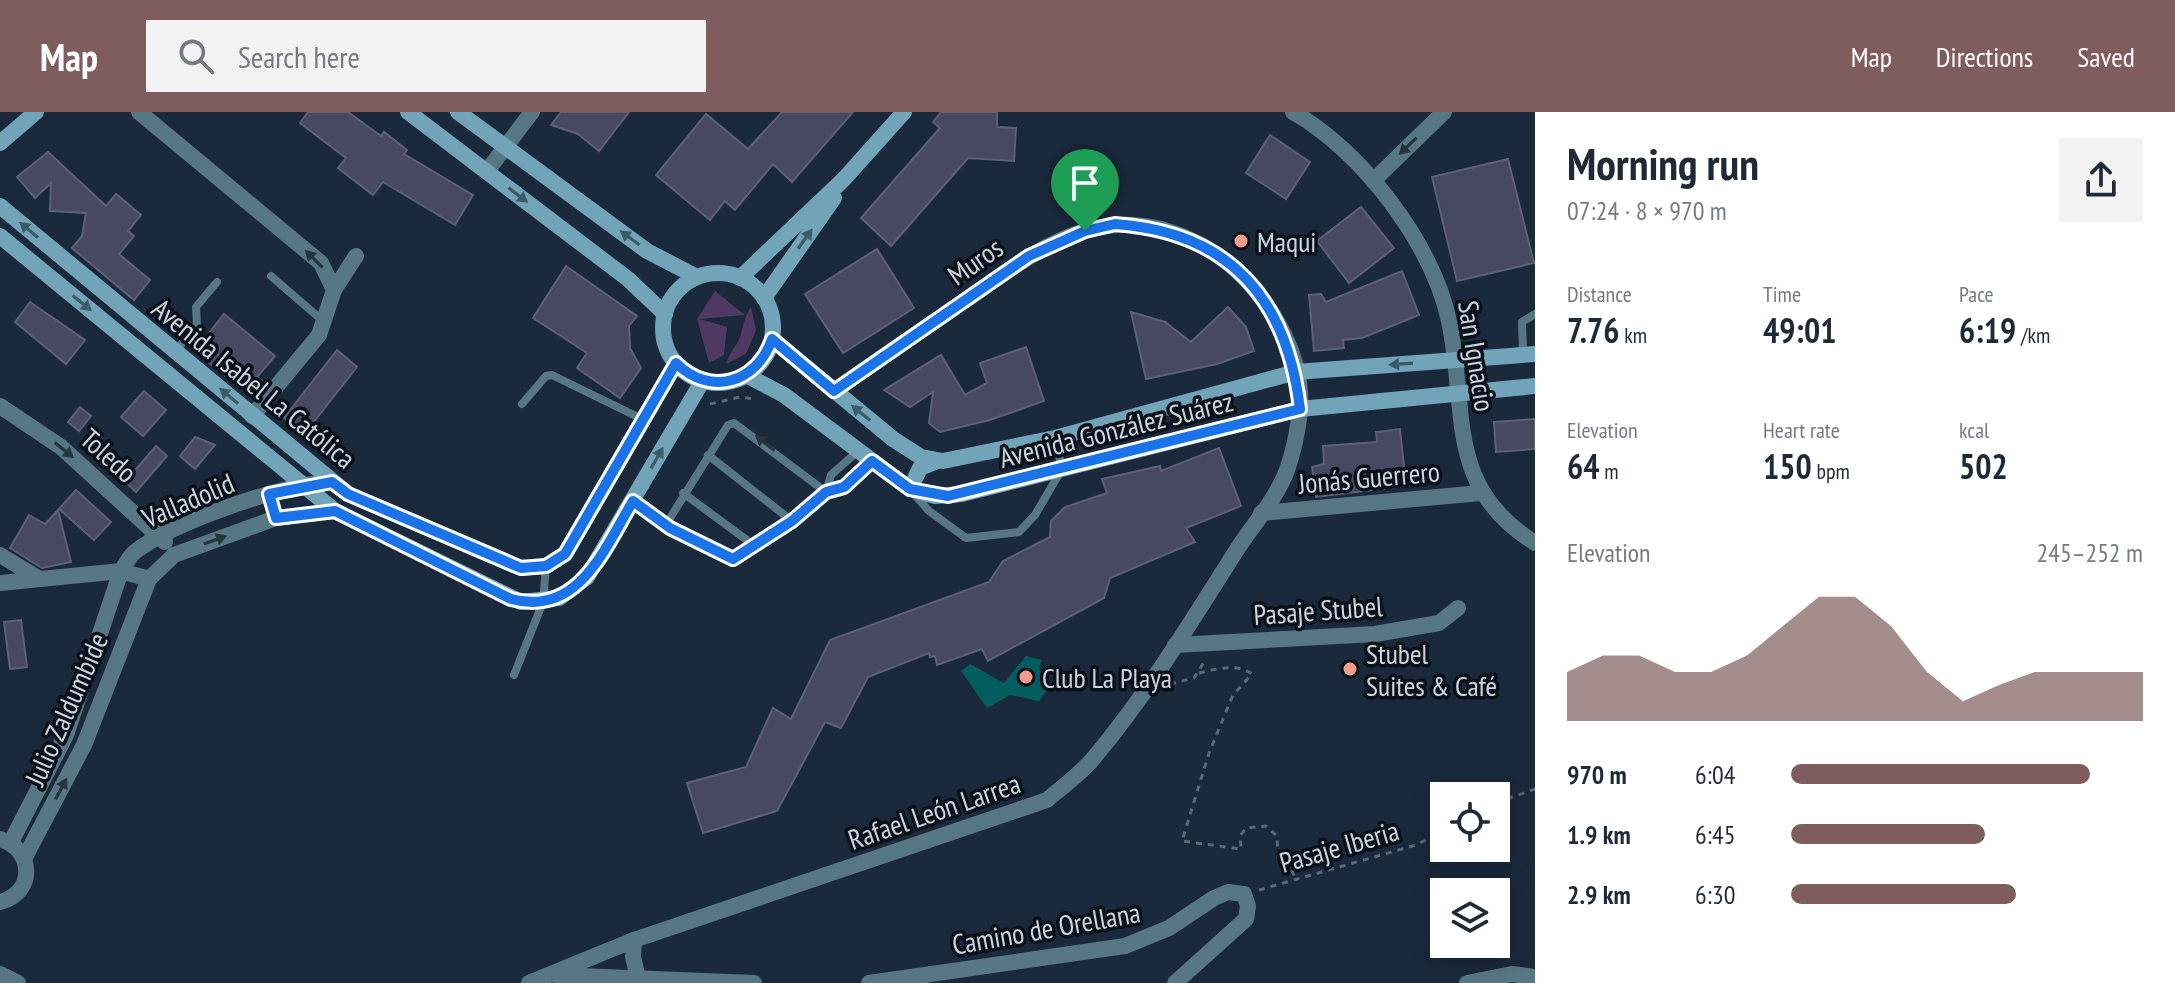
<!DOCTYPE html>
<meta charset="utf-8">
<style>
:root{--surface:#fff;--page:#f2f2f3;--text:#1f2937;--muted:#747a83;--accent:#7f5d5d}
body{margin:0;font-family:"PT Sans Narrow",sans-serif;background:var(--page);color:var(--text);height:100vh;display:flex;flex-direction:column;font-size:30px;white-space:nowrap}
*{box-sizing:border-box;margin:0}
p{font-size:26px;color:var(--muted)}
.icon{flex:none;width:44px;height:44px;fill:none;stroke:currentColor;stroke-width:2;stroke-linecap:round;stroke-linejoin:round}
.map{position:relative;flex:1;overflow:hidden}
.details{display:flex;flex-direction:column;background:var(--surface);width:640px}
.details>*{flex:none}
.tools{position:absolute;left:1430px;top:670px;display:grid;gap:16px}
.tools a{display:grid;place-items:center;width:80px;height:80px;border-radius:0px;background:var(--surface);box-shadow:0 4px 20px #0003;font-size:40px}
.pin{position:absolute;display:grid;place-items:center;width:68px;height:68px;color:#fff;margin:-82px -34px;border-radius:50% 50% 50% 0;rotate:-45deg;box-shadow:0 0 8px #0007}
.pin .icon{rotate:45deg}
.round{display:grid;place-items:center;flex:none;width:84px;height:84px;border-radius:0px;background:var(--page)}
.headline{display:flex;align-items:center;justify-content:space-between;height:136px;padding:0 32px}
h1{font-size:44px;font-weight:700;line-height:60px}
.figures{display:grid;grid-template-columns:repeat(3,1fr);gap:12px;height:136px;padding:8px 32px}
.figures div{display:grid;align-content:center}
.figures b{font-size:34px;font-weight:700}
.figures small{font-size:22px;font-weight:400}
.figures p{font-size:22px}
.chart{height:224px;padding:16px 32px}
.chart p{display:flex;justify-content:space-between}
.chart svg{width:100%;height:144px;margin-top:8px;fill:var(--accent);opacity:.7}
ul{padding:0 32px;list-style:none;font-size:26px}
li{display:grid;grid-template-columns:128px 96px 1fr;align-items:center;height:60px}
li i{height:20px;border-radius:10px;background:var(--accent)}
header{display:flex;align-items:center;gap:48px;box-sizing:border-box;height:112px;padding:0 40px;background:var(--accent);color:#fff}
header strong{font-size:38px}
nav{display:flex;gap:44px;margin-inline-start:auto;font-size:28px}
.search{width:560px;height:72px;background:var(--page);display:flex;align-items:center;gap:20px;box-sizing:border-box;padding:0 28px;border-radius:0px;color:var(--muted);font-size:30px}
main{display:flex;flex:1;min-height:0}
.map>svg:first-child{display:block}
.green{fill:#503962}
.water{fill:#035d5f}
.building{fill:#474960;stroke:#5e6078;stroke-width:2}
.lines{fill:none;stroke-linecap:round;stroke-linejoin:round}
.path{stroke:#5b6878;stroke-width:3;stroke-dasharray:6 6;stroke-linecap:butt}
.lane{stroke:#587784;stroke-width:8}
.street{stroke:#587784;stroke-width:16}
.secondary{stroke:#71a4b8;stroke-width:16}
.oneway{fill:#26353e}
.oneway2{fill:#3e5a68}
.route-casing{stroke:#fff;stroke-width:16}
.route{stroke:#1a73e8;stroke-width:10}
.poi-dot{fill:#f49d8c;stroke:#0b1119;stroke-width:3}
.labels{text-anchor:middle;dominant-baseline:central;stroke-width:7;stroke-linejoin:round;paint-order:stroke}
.poi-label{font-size:28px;fill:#ccd6e1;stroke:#0b1119;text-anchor:start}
.street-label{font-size:28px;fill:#ccd6e1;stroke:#0b1119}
</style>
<header>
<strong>Map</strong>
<div class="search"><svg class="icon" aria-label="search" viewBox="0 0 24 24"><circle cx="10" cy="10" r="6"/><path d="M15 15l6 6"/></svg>Search here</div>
<nav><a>Map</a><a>Directions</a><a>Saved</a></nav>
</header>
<main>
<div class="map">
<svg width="1535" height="871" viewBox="0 0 1535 871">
<rect width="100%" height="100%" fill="#1a293b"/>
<g class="green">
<polygon points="715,179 745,203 700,207 727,215 724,243 709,251 697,207"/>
<path d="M751,195L756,218L746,242L726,252C729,240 739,232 741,222C744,211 745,204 751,195Z"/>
</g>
<polygon class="water" points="1026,544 1042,548 1039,557 1049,576 1039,589 1010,583 987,596 961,559 970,552 1004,571"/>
<g class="building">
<polygon points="308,0 348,0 381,24 384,20 407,38 404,42 473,83 455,113 383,70 373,83 338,56 346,46 300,11"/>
<polygon points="561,0 629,0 599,39 578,22 551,13"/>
<polygon points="782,0 853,0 792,70 773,52 735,98 725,89 710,108 656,63 706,2 748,37"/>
<polygon points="941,0 997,0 997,15 1016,16 1014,49 968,46 891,134 861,106 940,16 933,10"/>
<polygon points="1270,23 1310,50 1286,87 1246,61"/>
<polygon points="48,40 106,94 116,82 141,103 128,119 134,124 119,142 150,168 134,188 72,136 82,124 86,101 50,99 51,71 35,86 17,65"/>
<polygon points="1508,47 1534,151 1457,169 1432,65"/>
<polygon points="1361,95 1394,136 1349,171 1317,129"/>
<polygon points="877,137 914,196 843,241 805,182"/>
<polygon points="566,154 637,204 629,214 630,236 641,256 620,286 577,256 587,241 533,206"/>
<polygon points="1402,159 1419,203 1362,226 1343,228 1344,236 1314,239 1309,183 1321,182 1326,190"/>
<polygon points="30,190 85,228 66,252 15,210"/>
<polygon points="1228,195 1246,215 1254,239 1217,252 1146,267 1131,200 1165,210 1191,230"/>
<polygon points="224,202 275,244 257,265 265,271 256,282 239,268 235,272 195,239"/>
<polygon points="1026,235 1044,289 990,308 940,320 929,311 933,280 910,295 884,278 941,243 965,283 987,271 980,251"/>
<polygon points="337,238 357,255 304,322 284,306"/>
<polygon points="144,279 166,298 143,324 121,305"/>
<polygon points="80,295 91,304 79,319 68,310"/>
<polygon points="1535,307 1535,337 1496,340 1494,310"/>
<polygon points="1400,317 1406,374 1316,385 1312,355 1324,352 1323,334 1377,330 1376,320"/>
<polygon points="195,325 215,333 195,357 180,344"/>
<polygon points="156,334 167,344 136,380 125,370"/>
<polygon points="1219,336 1241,394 1186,416 1195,430 1110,466 1104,486 988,549 982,537 937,553 935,544 930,545 929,541 868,565 841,616 825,610 777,699 703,721 687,671 746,655 773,596 791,607 830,528 989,470 1003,449 1050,425 1051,409 1065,395 1107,381 1102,367 1160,354 1161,359"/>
<polygon points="76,378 111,410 94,428 59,397"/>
<polygon points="58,398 71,450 42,456 10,436 29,403 45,412"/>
<polygon points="21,508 27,555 10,557 4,510"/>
</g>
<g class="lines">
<g class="path">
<polyline points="710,292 740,285 754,287"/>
<path d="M1199,561C1216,557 1238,551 1252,562L1233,583L1209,641L1182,729L1241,737L1240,724L1246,716L1266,714L1277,724L1278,746L1291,756L1295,766"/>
<polyline points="1170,572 1194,566 1206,547"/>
<polyline points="1496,691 1535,677"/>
<polyline points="1259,778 1416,733 1444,719"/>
</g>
<g class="lane">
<polyline points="271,164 323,209"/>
<polyline points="176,239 197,212 196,195 217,170"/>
<polyline points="1523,242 1522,210 1535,202"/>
<polyline points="522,292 546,264 552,263 642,307"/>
<polyline points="858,339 831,363 826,380 734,311 728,313 667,411 670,416 733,447 792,409 826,380 844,375 872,349"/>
<polyline points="708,343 792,409"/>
<polyline points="683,381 755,434"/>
<polyline points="913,381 929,399 966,426 1019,420 1035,403 1062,357 1055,326"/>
<polyline points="633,389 667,411"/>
<polyline points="514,563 543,490 546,454"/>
</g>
<g class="street">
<polyline points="139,0 321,151 334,178 319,223 252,304"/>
<path d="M1293,0C1362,39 1432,131 1449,209C1468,299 1444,374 1535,431"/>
<polyline points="487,59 532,0"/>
<polyline points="1373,69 1444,0"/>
<polyline points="334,178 356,144"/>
<polyline points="0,294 61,335 165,430"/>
<polyline points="1261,401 1481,381"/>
<polyline points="0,443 38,466"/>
<polyline points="0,471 121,459 149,467"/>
<polyline points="1175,533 1375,522 1439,511 1458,496"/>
<path d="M0,727C34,737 36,781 0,790"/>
<path d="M11,730L66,623L121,459C126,452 129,444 136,439C174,410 283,372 332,370"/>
<polyline points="25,745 84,633 149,467 174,443 276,406 335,399"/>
<polyline points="634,828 633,845 638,866"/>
<polyline points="0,862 18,871"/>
<polyline points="555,863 754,871"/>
<path d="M529,871L634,828L1047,688C1062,675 1079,663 1092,648C1146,584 1191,510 1236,439C1252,414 1277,386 1287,358C1293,341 1298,317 1300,299C1304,246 1274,194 1238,160C1198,122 1142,103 1088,118C1042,131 1002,163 963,190C920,219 876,249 834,279"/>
<polyline points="869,871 1125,834 1169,816 1214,786 1228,780 1244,782 1248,794 1246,807 1175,871"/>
<polyline points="1467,871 1512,862 1535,865"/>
</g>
<g class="secondary">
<polyline points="408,0 628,167 665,202"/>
<polyline points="458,0 647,139 697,165"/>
<polyline points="0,31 36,0"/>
<polyline points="0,94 348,382 521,456 546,454 565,442 676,251"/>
<polyline points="0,124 335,399 521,490 559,486 587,465 703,268"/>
<circle cx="718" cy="216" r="55"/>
<polyline points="740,166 844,67 904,0"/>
<polyline points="764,186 834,86"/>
<polyline points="772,227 893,327 921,345 943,349 1055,326 1296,260 1535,242"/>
<polyline points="746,263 784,283 910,377 935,384 962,382 1300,297 1535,274"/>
<polyline points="910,377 920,356 937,349"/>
</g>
</g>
<defs><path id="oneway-solid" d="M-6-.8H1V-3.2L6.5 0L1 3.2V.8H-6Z" transform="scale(2)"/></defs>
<g class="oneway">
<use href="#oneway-solid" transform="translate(1408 34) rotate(136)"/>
<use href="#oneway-solid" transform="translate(314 147) rotate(-135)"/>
<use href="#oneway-solid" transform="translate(765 331) rotate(-142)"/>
<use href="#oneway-solid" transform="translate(64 338) rotate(39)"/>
<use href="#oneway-solid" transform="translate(215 428) rotate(-20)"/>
<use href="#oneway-solid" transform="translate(61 677) rotate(-62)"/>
</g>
<g class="oneway2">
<use href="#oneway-solid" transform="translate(518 83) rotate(37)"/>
<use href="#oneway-solid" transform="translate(29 118) rotate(-140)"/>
<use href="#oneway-solid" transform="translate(630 126) rotate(-144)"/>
<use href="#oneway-solid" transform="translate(805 127) rotate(-54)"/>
<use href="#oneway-solid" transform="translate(82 191) rotate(39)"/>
<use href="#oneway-solid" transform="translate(1401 252) rotate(176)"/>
<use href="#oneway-solid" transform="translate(229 284) rotate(-140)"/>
<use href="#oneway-solid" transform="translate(861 301) rotate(-141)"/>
<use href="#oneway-solid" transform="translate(657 346) rotate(-60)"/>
</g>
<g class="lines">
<g class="route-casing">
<path id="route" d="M1115,112C1229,120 1287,186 1300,297L948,384L910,377L872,349L844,375L826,380L792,409L733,447L670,416L633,389C604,437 579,505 511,487L335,399L276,406L269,382L332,370L348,382L521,456L546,454L565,442L676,251C710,285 757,271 772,227L834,279L1029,144L1085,119Z"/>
</g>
<use href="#route" class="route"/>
</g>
<g class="poi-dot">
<circle cx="1241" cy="129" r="8"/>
<circle cx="1350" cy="557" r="8"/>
<circle cx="1026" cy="565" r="8"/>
</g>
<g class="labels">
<g class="poi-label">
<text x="1257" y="129">Maqui</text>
<text x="1366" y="541">Stubel<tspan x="1366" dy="32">Suites &amp; Café</tspan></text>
<text x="1042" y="565">Club La Playa</text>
</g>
<g class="street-label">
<text transform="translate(975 149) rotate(-35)">Muros</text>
<text transform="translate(1477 244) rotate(81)">San Ignacio</text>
<text transform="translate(254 271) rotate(39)">Avenida Isabel La Católica</text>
<text transform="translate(1116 317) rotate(-14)">Avenida González Suárez</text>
<text transform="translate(109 343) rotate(42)">Toledo</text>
<text transform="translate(1369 365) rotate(-5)">Jonás Guerrero</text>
<text transform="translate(188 388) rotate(-23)">Valladolid</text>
<text transform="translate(1318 498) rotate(-4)">Pasaje Stubel</text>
<text transform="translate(66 597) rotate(-66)">Julio Zaldumbide</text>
<text transform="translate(934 699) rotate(-19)">Rafael León Larrea</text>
<text transform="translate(1339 734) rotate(-16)">Pasaje Iberia</text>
<text transform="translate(1046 816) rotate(-10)">Camino de Orellana</text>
</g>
</g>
</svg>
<div class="tools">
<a><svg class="icon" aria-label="locate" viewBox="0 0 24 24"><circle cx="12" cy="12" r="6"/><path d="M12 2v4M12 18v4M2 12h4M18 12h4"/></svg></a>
<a><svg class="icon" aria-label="layers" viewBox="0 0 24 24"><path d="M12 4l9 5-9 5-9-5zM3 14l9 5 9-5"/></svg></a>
</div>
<div class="pin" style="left:1085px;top:119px;background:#1e9e55"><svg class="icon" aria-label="arrive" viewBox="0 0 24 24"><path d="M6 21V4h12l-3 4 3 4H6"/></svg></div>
</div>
<section class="details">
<div class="headline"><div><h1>Morning run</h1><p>07:24 · 8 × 970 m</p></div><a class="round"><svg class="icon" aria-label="share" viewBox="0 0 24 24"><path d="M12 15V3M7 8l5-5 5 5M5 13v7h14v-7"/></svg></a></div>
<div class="figures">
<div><p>Distance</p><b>7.76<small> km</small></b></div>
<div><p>Time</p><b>49:01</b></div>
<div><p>Pace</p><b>6:19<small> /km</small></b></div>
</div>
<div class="figures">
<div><p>Elevation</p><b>64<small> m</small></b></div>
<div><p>Heart rate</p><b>150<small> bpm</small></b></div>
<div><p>kcal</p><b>502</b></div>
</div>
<div class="chart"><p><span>Elevation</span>245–252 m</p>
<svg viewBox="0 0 160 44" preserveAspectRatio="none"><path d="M0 44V29L10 24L20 24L30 29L40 29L50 24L60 15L70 6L80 6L90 15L100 29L110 38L120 33L130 29L140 29L150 29L160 29V44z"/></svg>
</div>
<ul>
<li><b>970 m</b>6:04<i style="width:85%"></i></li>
<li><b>1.9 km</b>6:45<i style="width:55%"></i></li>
<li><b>2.9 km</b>6:30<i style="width:64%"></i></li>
</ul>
</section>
</main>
